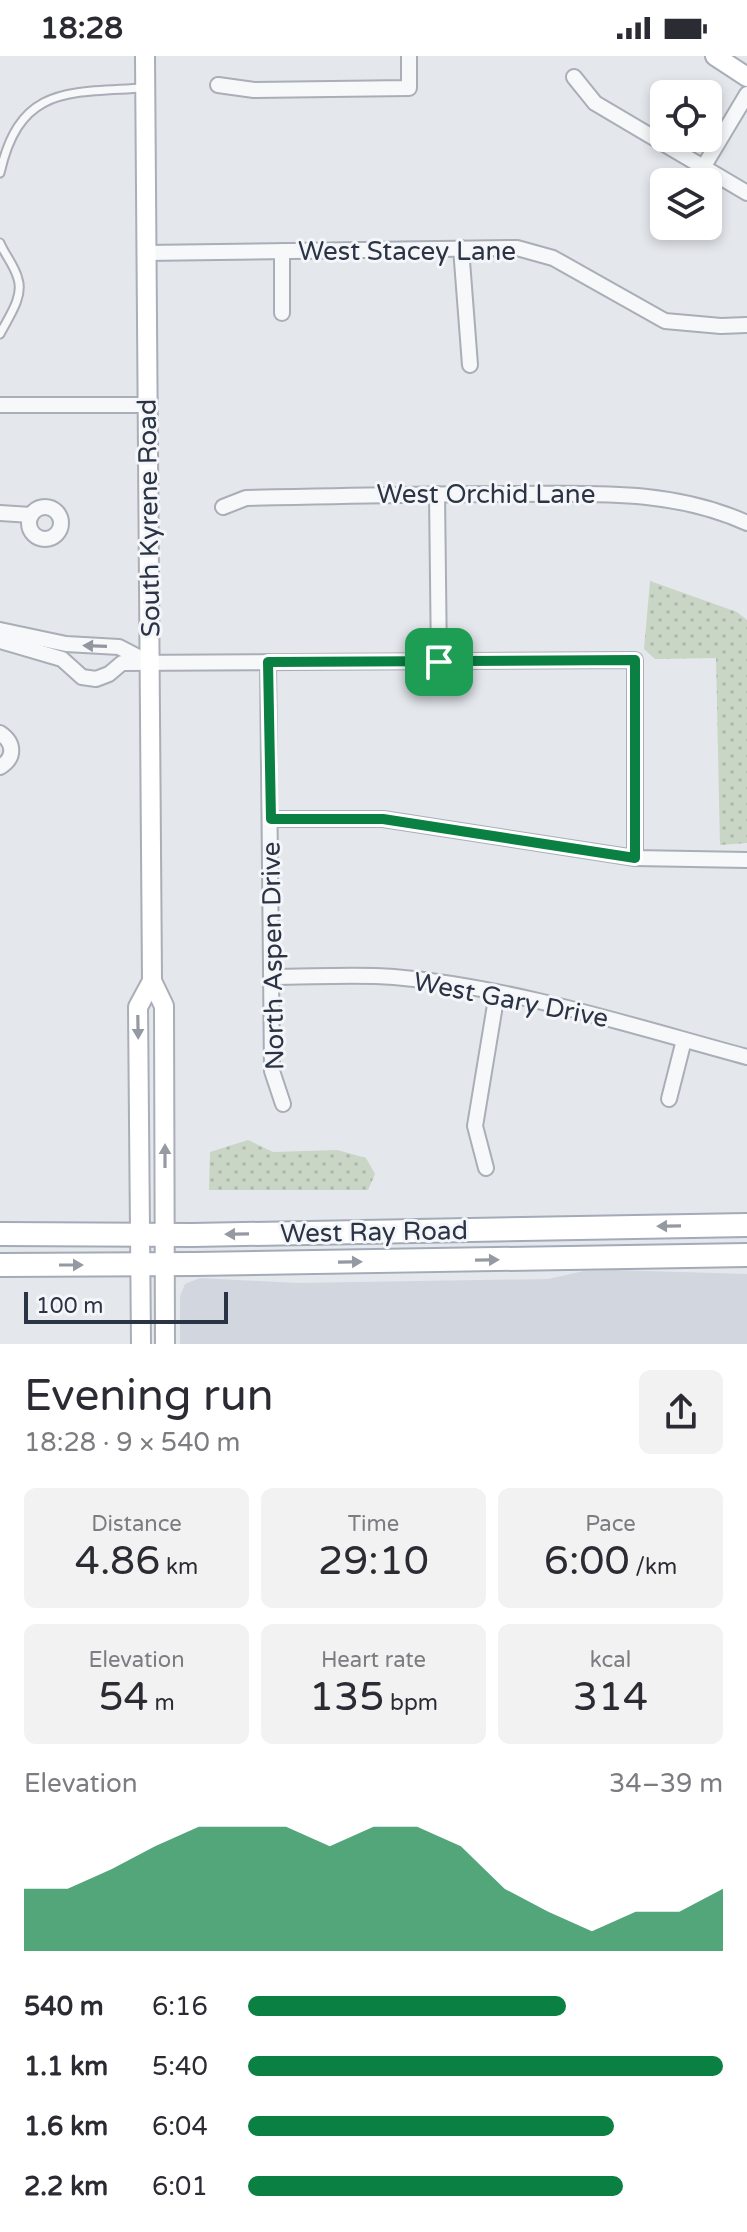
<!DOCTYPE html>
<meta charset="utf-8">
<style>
:root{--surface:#fff;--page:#f2f2f3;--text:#2b2b33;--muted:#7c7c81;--accent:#0b8043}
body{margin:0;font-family:"Varela Round",sans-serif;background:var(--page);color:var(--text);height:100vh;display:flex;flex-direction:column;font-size:30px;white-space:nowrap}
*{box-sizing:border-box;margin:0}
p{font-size:26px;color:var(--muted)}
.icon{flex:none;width:44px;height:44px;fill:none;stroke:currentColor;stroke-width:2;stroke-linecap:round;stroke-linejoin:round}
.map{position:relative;height:1288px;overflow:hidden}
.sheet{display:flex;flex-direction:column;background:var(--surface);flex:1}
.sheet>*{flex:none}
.fabs{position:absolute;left:650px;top:24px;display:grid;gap:16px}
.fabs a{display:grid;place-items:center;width:72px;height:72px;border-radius:12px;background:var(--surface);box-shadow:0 4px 12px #0003;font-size:40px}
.scale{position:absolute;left:24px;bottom:20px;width:204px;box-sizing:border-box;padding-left:8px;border:4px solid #2b3445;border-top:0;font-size:22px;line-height:28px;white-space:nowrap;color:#2b3445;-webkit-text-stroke:6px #f4f6f9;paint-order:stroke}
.pin{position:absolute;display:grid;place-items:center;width:68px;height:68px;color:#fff;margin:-34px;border-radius:16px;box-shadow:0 4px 12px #0006}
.round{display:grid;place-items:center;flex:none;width:84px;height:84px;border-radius:12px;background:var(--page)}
.overview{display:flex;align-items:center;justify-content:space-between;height:136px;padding:0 24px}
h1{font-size:44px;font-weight:600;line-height:60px}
.figures{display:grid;grid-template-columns:repeat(3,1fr);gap:12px;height:136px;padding:8px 24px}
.figures div{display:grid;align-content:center;border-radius:12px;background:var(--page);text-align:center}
.figures b{font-size:40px;font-weight:600}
.figures small{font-size:22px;font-weight:400}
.figures p{font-size:22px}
.chart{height:224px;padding:16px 24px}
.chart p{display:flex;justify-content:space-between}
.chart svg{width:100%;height:144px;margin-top:8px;fill:var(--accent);opacity:.7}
ul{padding:0 24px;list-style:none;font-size:26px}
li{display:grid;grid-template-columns:128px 96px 1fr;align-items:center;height:60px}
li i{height:20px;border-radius:10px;background:var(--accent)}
.status{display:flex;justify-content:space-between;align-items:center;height:56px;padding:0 40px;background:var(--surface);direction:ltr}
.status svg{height:22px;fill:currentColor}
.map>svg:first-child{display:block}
.built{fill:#d2d6de}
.park{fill:url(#park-dots)}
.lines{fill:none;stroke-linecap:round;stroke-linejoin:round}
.lane-casing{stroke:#a9aeb7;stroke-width:11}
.street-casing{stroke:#a9aeb7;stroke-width:18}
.secondary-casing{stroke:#a9aeb7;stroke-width:22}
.primary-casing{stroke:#a3abb8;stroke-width:26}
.lane{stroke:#f7f8fa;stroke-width:7}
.street{stroke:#f7f8fa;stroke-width:14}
.secondary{stroke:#fff;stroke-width:18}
.primary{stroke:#fff;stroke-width:22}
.oneway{fill:#9196a0}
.oneway2{fill:#959aa2}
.route-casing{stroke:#fff;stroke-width:16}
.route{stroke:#0b8043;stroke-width:10}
.labels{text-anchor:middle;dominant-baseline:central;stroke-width:6;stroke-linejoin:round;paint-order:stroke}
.street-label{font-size:26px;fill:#2b3445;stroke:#f4f6f9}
</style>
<div class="status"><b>18:28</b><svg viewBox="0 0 49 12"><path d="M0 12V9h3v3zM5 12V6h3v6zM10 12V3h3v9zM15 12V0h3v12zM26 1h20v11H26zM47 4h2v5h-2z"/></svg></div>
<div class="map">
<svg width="747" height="1288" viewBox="0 0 747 1288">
<defs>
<pattern id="park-dots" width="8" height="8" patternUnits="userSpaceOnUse" patternTransform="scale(2)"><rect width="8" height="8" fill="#c9d6c5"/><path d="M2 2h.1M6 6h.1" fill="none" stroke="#adb8ab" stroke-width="1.8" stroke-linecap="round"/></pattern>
</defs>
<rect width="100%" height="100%" fill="#e4e7ec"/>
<polygon class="built" points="613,1214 747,1218 747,1288 180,1288 180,1240 185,1228 200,1222 297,1227 548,1223 584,1215"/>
<g class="park">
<polygon points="650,525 737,556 747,564 747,787 720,789 716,602 655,603 644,593"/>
<polygon points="248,1084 273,1096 337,1094 366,1102 375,1118 368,1134 209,1134 210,1096"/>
</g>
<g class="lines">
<g class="lane-casing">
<g id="lane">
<path d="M0,117C20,29 68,37 143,32"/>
<path d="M0,187C5,199 15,210 18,223C24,241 8,262 0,278"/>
</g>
</g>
<g class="street-casing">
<g id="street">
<polyline points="574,21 595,47 747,137"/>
<polyline points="218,29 254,34 409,32 409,0"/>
<polyline points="704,110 747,38"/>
<polyline points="461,192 470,309"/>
<polyline points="282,195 282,257"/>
<polyline points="145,197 517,192 553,202 665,265 721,270 747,269"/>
<polyline points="0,349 147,349"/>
<polyline points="437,438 439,606"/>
<circle cx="45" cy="467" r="16"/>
<path d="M223,451L246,442C333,440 420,438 508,438C590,438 670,432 747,467"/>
<polyline points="0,457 31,459"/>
<polyline points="0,574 66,588 119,591 146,605"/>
<polyline points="0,585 62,603 82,621 96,623 109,618 122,607 635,604 635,802"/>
<polyline points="268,606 272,1015 283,1048"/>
<path d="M0,677C15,687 15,702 0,711"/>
<polyline points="271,763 383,763 635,802 747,804"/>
<path d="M272,921C312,921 354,918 394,921C513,931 632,970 747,1001"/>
<polyline points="669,1043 684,984"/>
<polyline points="486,1112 475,1070 497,937"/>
</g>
</g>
<g class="secondary-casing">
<g id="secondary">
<polyline points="145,0 152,925 164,950 165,1288"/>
<polyline points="715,0 747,21"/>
<polyline points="141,1288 138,951 152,925"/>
</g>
</g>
<g class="primary-casing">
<g id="primary">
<polyline points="0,1178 192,1179 747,1169"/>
<polyline points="0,1209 195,1208 747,1199"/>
</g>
</g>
<use href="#lane" class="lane"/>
<use href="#street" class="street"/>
<use href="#secondary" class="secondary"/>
<use href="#primary" class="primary"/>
</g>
<defs><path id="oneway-solid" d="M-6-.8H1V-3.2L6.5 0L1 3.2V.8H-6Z" transform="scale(2)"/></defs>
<use class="oneway" href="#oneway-solid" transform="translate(95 590) rotate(-178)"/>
<g class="oneway2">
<use href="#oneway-solid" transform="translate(138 971) rotate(89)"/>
<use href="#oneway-solid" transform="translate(165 1100) rotate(-90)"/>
<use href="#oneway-solid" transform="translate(669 1170) rotate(179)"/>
<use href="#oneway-solid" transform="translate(237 1178) rotate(179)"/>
<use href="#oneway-solid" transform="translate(487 1204) rotate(-1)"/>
<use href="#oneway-solid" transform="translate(350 1206) rotate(-1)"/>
<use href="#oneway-solid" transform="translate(71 1209)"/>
</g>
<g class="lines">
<g class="route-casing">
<polygon id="route" points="635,604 635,802 383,763 271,763 268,606"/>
</g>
<use href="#route" class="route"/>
</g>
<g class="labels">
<g class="street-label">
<text x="407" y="195">West Stacey Lane</text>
<text x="486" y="438">West Orchid Lane</text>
<text transform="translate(149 462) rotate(-91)">South Kyrene Road</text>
<text transform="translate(273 900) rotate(-91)">North Aspen Drive</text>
<text transform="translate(511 944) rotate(11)">West Gary Drive</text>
<text transform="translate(374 1176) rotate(-1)">West Ray Road</text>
</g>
</g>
</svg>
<div class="fabs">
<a><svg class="icon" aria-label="locate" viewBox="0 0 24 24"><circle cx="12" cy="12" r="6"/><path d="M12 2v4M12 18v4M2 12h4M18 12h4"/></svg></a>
<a><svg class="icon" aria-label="layers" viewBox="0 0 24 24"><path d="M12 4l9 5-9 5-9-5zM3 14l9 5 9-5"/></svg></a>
</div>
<div class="scale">100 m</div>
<div class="pin" style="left:439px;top:606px;background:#1e9e55"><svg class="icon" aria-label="arrive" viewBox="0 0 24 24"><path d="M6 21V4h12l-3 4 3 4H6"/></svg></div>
</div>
<section class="sheet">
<div class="overview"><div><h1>Evening run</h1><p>18:28 · 9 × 540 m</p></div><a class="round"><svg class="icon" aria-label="share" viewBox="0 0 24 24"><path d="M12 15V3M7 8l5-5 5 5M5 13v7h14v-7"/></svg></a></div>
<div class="figures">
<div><p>Distance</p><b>4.86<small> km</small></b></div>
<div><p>Time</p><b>29:10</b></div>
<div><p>Pace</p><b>6:00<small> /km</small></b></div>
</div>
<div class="figures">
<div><p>Elevation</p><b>54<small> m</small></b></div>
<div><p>Heart rate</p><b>135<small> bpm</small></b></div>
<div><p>kcal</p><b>314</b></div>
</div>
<div class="chart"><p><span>Elevation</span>34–39 m</p>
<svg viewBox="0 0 160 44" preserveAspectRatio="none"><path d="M0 44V25L10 25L20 19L30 12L40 6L50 6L60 6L70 12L80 6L90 6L100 12L110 25L120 32L130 38L140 32L150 32L160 25V44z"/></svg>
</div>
<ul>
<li><b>540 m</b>6:16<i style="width:67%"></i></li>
<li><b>1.1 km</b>5:40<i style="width:100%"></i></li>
<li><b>1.6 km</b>6:04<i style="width:77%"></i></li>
<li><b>2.2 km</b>6:01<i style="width:79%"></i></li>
</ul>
</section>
